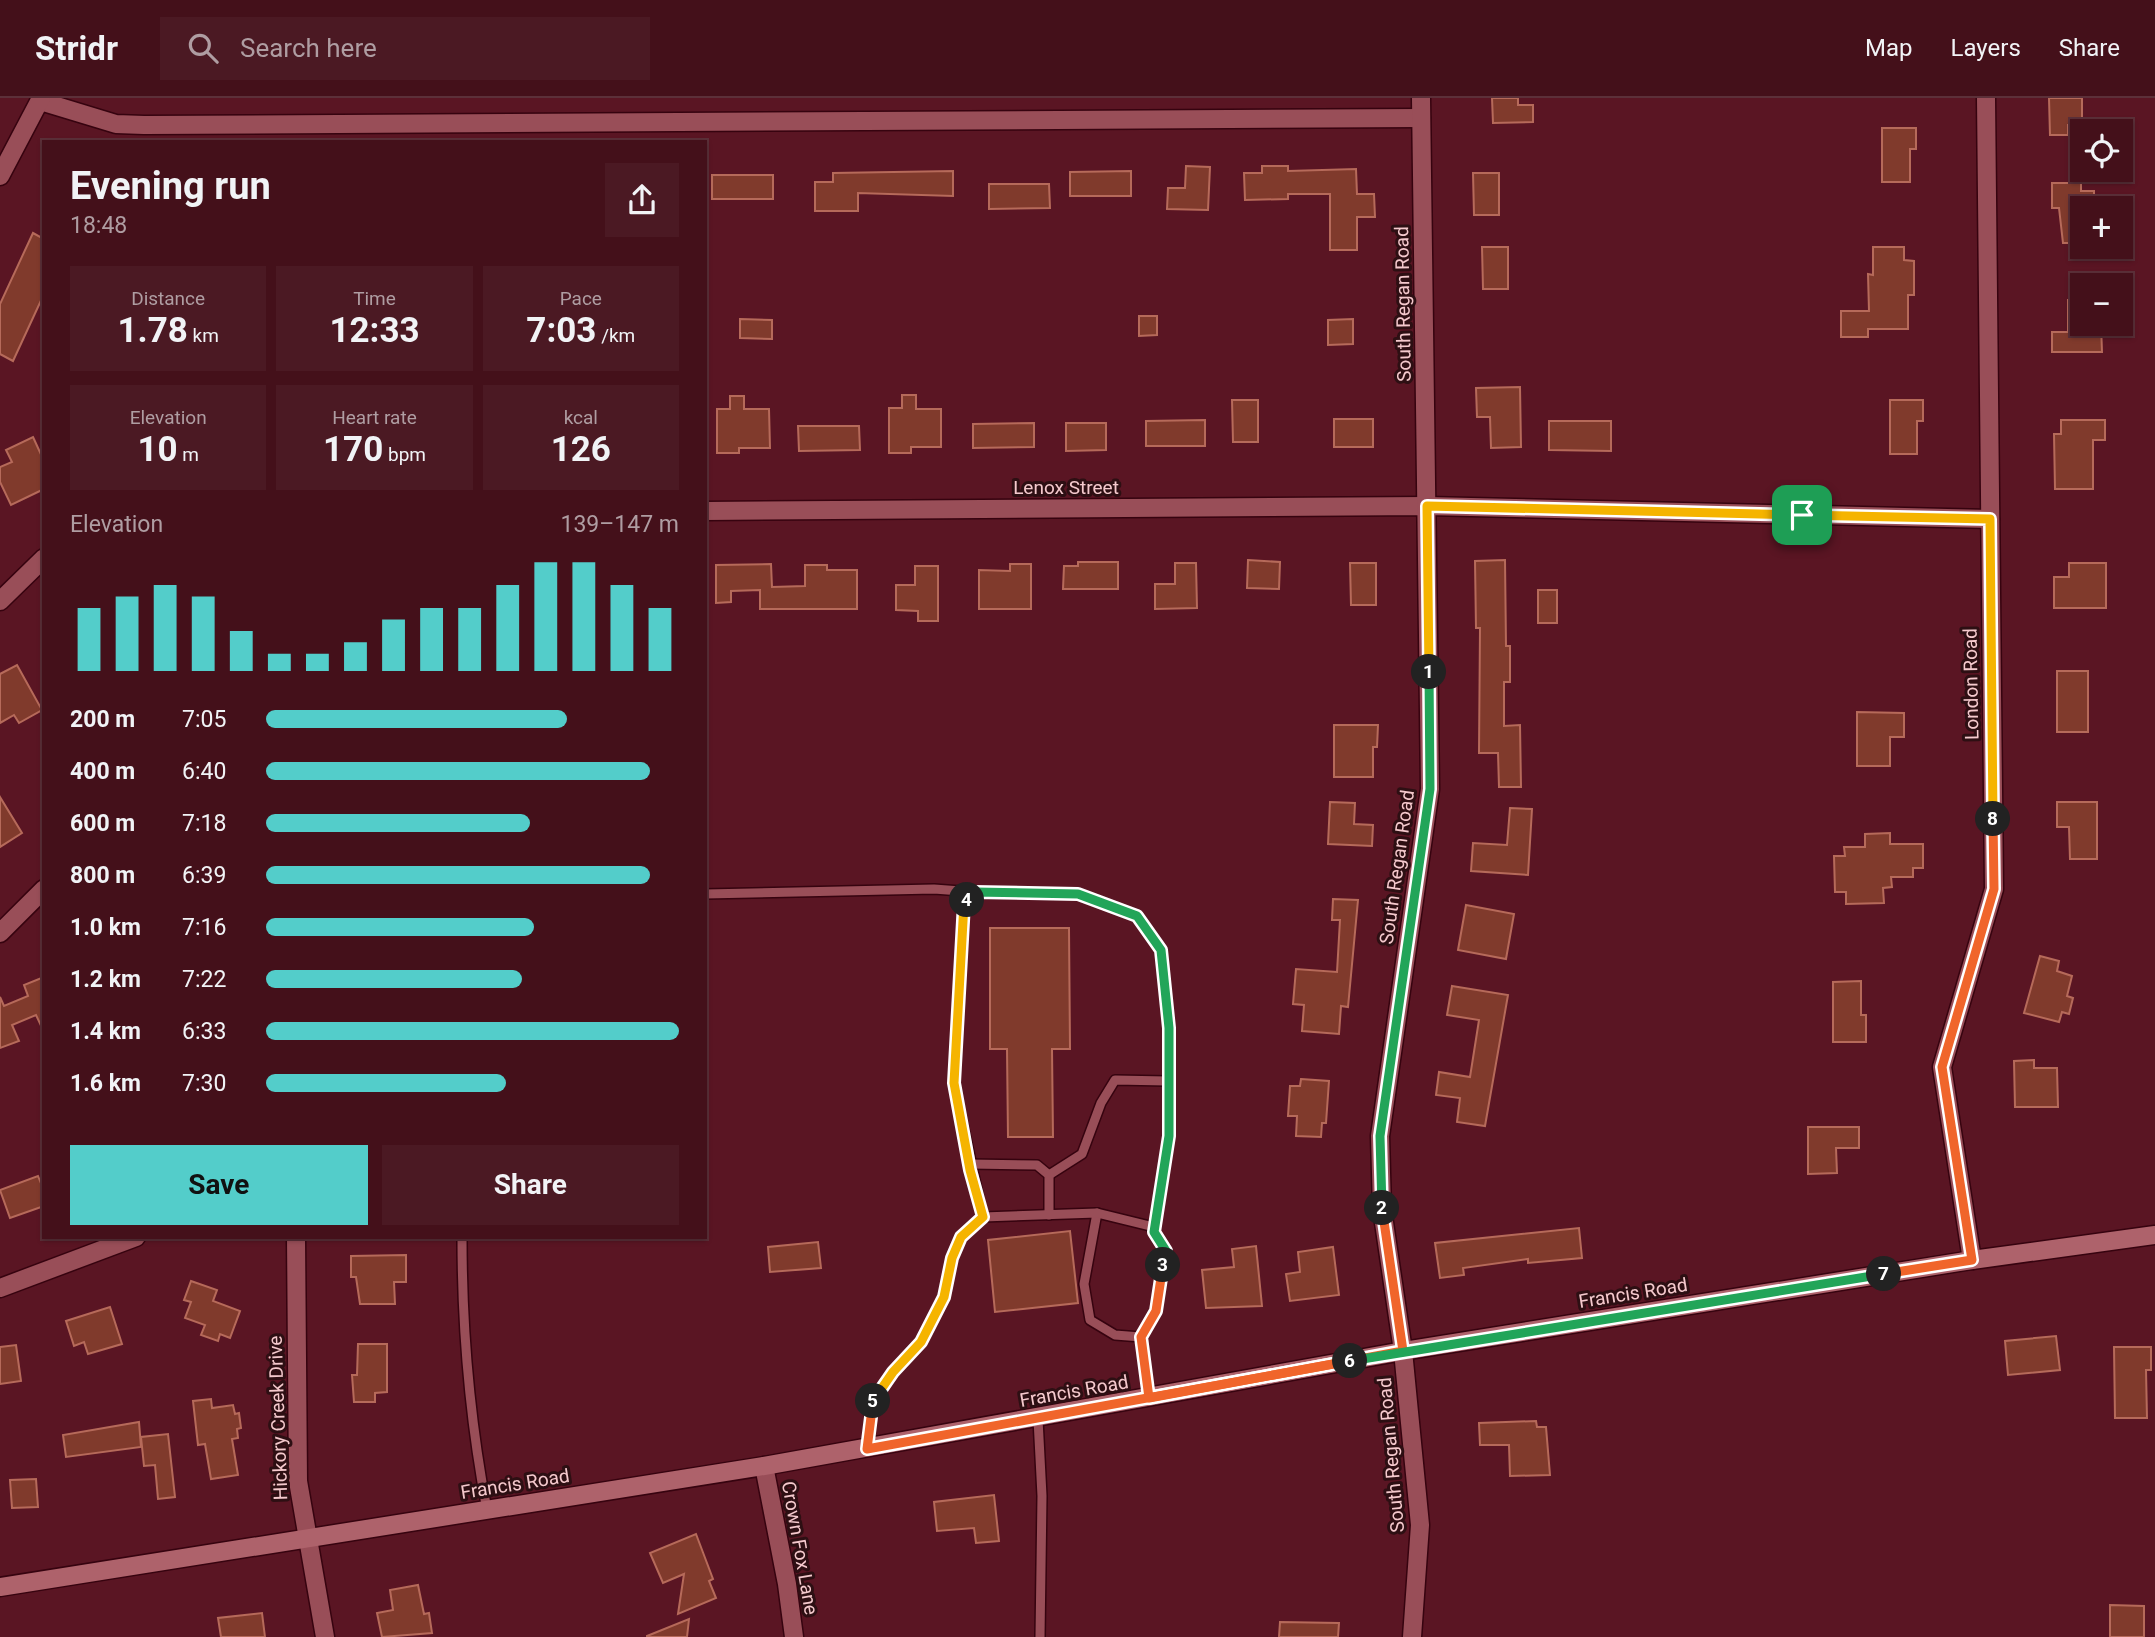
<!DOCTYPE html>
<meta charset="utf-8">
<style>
:root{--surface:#44101a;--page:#4b1923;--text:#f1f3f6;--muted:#af9da2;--line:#5c3039;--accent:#53cdca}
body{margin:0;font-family:Roboto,sans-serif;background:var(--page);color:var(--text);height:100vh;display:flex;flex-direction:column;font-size:26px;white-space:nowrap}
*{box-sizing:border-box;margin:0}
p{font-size:23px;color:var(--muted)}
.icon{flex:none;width:38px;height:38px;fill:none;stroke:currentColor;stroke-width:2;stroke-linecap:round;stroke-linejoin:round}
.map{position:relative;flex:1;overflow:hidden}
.details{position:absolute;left:42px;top:42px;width:665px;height:1099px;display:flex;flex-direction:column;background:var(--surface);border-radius:0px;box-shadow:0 2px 5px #0004,0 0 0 2px var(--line)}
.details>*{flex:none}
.buttons{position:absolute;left:2070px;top:21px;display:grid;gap:14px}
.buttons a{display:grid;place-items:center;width:63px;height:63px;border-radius:0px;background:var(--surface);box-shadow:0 2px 5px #0004,0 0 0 2px var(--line);font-size:35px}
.pin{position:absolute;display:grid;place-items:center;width:60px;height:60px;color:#fff;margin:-30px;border-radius:14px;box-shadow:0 4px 10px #0006}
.km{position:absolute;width:35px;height:35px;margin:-18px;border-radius:50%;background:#222;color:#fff;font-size:19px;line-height:35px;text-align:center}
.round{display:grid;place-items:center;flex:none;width:74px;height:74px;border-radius:0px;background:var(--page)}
.overview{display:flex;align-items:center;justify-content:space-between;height:119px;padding:0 28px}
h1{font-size:38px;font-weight:700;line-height:52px}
.stats{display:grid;grid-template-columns:repeat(3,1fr);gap:10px;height:119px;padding:7px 28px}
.stats div{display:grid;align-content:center;border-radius:0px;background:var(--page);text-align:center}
.stats b{font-size:35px;font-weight:700}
.stats small{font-size:19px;font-weight:400}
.stats p{font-size:19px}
.chart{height:196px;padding:14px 28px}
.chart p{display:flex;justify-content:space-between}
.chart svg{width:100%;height:126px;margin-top:7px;stroke:var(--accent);stroke-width:6}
.action{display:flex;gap:14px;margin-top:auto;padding:14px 28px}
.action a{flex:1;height:80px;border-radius:0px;background:var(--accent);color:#111;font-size:28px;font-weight:700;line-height:80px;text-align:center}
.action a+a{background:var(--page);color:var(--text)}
ul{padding:0 28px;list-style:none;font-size:23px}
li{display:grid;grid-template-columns:112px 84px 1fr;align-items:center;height:52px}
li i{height:18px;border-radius:9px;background:var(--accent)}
header{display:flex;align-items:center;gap:42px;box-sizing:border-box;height:98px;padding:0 35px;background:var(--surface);border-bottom:2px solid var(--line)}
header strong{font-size:33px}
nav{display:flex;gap:38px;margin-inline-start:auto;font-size:24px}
.search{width:490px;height:63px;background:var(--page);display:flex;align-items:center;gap:18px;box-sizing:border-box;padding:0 24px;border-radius:0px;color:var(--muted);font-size:26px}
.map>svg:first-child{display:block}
.building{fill:#803a2c;stroke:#b66a5a;stroke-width:2}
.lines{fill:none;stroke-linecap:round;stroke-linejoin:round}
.lane-casing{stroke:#36030f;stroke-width:12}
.street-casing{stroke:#36030f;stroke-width:21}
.secondary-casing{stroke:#36030f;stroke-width:21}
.lane{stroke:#994e58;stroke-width:9}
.street{stroke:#994e58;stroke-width:18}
.secondary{stroke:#ae626b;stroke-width:18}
.split-1-casing{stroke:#fff;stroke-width:14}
.split-2-casing{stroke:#fff;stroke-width:14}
.split-3-casing{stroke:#fff;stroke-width:14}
.split-4-casing{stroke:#fff;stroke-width:14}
.split-5-casing{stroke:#fff;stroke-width:14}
.split-6-casing{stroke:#fff;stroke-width:14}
.split-7-casing{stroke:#fff;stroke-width:14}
.split-8-casing{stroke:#fff;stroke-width:14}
.split-9-casing{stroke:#fff;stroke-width:14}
.split-1{stroke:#f5b400;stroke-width:9}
.split-2{stroke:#22a559;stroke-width:9}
.split-3{stroke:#f0652b;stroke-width:9}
.split-4{stroke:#22a559;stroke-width:9}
.split-5{stroke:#f5b400;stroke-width:9}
.split-6{stroke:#f0652b;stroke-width:9}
.split-7{stroke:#22a559;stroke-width:9}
.split-8{stroke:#f0652b;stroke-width:9}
.split-9{stroke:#f5b400;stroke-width:9}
.labels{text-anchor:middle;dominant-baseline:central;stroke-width:6;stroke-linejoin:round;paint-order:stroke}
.street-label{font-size:19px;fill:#f5c9cd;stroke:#2d0f13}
</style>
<header>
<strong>Stridr</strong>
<div class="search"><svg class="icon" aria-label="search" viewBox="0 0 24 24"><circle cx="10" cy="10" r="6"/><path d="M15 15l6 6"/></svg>Search here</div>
<nav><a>Map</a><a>Layers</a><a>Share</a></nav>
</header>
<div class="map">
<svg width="2155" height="1539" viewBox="0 0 2155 1539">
<rect width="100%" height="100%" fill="#5a1523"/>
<g class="building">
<polygon points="1492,0 1518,0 1518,7 1533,7 1533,24 1493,25"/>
<polygon points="2049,0 2082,0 2082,27 2068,27 2068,37 2050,37"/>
<polygon points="1882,30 1916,30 1916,51 1910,51 1910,84 1882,84"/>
<polygon points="1186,68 1210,69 1208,112 1167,111 1168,90 1185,90"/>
<polygon points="1262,68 1288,68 1288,73 1356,71 1357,96 1374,96 1375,119 1357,119 1357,152 1330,152 1330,96 1288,96 1288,101 1245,102 1244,75 1262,75"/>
<polygon points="953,73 953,98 858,95 858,113 815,113 815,84 833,84 833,75"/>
<polygon points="1131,73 1131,98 1070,98 1070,74"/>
<polygon points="1473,75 1499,75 1499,117 1474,117"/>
<rect x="712" y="77" width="61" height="24"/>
<polygon points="2052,85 2081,85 2081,93 2094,93 2094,110 2082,110 2082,145 2063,145 2059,110 2052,110"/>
<polygon points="989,86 1049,86 1050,110 989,111"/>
<polygon points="33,135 44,141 44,196 13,263 0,256 0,206"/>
<polygon points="1482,149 1508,149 1508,191 1483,191"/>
<polygon points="1873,149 1904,149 1904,162 1914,163 1914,197 1908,197 1908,231 1868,231 1868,239 1841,239 1841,213 1869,213 1868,176 1873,177"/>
<polygon points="2068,202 2082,202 2082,226 2101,226 2102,254 2052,254 2052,234 2068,234"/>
<polygon points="1139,218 1157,218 1157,237 1139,238"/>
<polygon points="740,221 772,222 772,241 740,240"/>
<polygon points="1353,221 1353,246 1328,247 1328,222"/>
<polygon points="1520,289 1521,349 1491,350 1490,319 1477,319 1476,290"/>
<polygon points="902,297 916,297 916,311 941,311 941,349 911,349 911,355 889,355 889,310 902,310"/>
<polygon points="730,298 744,298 744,311 769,311 770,350 739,350 739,355 717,355 717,311 730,311"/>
<polygon points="1232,302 1258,302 1258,344 1233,344"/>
<polygon points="1890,302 1923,302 1923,323 1917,323 1917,356 1890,356"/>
<rect x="1334" y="321" width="39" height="28"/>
<polygon points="1205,322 1205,348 1146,348 1146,323"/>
<polygon points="2061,322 2105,322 2105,342 2093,342 2093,391 2055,391 2054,336 2061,336"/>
<polygon points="1549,323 1611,323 1611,353 1549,352"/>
<polygon points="1034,325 1034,349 973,350 973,326"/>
<polygon points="1066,325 1106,325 1106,352 1066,353"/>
<polygon points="798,328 859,328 860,352 799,353"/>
<polygon points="33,339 44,363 44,391 11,407 0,384 0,369 12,364 6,352"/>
<polygon points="1248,462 1280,464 1279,491 1247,490"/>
<polygon points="1505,462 1506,548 1510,548 1510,584 1504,584 1504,628 1520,627 1521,689 1499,689 1498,655 1479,655 1480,530 1476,530 1475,463"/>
<polygon points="1078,464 1118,464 1118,491 1063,491 1064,468 1078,468"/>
<polygon points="1175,465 1196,465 1197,510 1155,511 1155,486 1175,486"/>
<polygon points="1350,465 1376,465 1376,507 1351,507"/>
<polygon points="2069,465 2106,465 2106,510 2054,510 2054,479 2069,479"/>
<polygon points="771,466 772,489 805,488 805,467 827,467 827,472 857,472 857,511 760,511 760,492 731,493 731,504 716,505 716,467"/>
<polygon points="1010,466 1031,466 1031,511 979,511 979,472 1010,473"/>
<polygon points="915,468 938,468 938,523 918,523 918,513 896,512 896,487 915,487"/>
<rect x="1538" y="492" width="19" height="33"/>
<polygon points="17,567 42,612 19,625 14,617 0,625 0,576"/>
<rect x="2057" y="573" width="31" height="61"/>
<polygon points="1857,614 1904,615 1904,639 1890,639 1890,668 1857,668"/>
<polygon points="1334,627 1378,627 1377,649 1373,649 1373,679 1334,679"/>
<polygon points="0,699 22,735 0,749"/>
<polygon points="1330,704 1355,705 1354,726 1373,727 1372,748 1328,746"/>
<polygon points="2057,704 2097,704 2097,761 2070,761 2069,729 2057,729"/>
<polygon points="1510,710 1532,711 1528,777 1471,773 1473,745 1507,747"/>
<polygon points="1890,735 1890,746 1923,746 1923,770 1913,770 1913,779 1891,779 1892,789 1883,790 1884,805 1846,806 1846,794 1835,794 1834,758 1845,758 1844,749 1865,749 1865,736"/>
<polygon points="1333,801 1358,802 1348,909 1341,908 1339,936 1302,933 1304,907 1293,906 1296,871 1337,874 1340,822 1332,822"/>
<polygon points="1466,807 1514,816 1506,861 1458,852"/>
<polygon points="990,830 1069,830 1070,951 1052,951 1053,1039 1008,1039 1007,951 990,951"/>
<polygon points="2040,858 2059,863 2057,873 2072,878 2067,898 2073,900 2069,916 2062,914 2059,924 2024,915"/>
<polygon points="44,879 44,934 36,917 12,927 19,943 0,950 0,899 4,908 28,898 24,887"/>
<polygon points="1861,883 1861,917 1866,917 1866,944 1833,944 1833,884"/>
<polygon points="1452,888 1508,897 1485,1028 1457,1024 1460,1000 1436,997 1439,974 1470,979 1479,922 1447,917"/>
<polygon points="2034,962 2034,970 2057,970 2058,1009 2015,1009 2014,963"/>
<polygon points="1301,981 1329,983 1326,1025 1322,1025 1321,1039 1296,1038 1297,1018 1288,1018 1290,988 1300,988"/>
<polygon points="1808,1029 1859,1029 1859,1050 1836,1050 1837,1075 1808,1076"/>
<polygon points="38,1078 44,1093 44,1108 10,1120 0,1092"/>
<polygon points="1579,1130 1582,1160 1528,1165 1528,1161 1463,1170 1464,1177 1440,1180 1435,1145"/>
<polygon points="1070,1133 1078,1205 995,1214 988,1142"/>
<polygon points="818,1144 821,1170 770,1174 768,1149"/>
<polygon points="1256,1148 1262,1208 1206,1210 1202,1172 1234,1169 1232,1151"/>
<polygon points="1333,1149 1339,1197 1290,1203 1286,1176 1300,1174 1298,1154"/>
<polygon points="406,1157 406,1184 394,1184 395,1206 360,1206 356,1179 351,1179 351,1158"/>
<polygon points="191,1183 217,1192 213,1203 240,1213 230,1240 220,1236 218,1243 201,1237 205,1227 185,1220 191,1204 184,1202"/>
<polygon points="110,1209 122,1246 88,1256 84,1244 74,1248 66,1223"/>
<polygon points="2056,1238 2060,1272 2008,1277 2005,1243"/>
<polygon points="358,1246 387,1246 387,1294 375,1295 375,1304 354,1304 352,1277 357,1277"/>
<polygon points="16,1247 21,1283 0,1286 0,1249"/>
<polygon points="2114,1249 2151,1249 2151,1272 2146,1272 2147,1320 2115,1320"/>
<polygon points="211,1301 212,1310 233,1307 235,1316 239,1315 241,1330 237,1331 238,1340 232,1341 238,1377 211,1381 205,1346 198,1347 193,1303"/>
<polygon points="1536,1323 1537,1329 1546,1329 1550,1377 1510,1378 1509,1347 1480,1347 1479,1325"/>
<polygon points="139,1324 141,1349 66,1359 63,1337"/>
<polygon points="168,1336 175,1399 158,1401 155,1367 144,1368 141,1339"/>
<polygon points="36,1381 38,1409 12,1410 10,1382"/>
<polygon points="994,1397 999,1443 976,1445 974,1430 937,1433 934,1404"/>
<polygon points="696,1436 713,1481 709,1483 716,1500 678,1516 684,1476 663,1485 650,1455"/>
<polygon points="418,1487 424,1516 429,1515 432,1535 382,1539 377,1515 393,1512 390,1492"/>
<polygon points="2110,1507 2144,1508 2144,1539 2110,1539"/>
<polygon points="262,1515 265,1539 221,1539 218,1520"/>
<polygon points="689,1521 687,1539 647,1539 647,1538"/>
<polygon points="1280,1524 1339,1525 1338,1539 1279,1539"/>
</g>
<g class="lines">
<g class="lane-casing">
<g id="lane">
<polyline points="705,796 934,791 974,794"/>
<polyline points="969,1066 1037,1067 1049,1077 1049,1117"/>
<polyline points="1049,1077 1082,1056 1101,1005 1115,982 1167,983"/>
<polyline points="1097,1115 1084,1186 1090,1222 1115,1237 1141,1239"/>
<polyline points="983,1119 954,985 964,805 974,794 1078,796 1137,818 1161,852 1169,930 1169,1038 1154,1134"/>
<path d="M462,1139C462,1229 470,1323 487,1412"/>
<polyline points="1038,1321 1042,1398 1040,1539"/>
<polyline points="867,1351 871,1306 893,1274 921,1244 944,1199 952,1160 961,1139 983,1119 1097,1115 1150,1128 1166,1153 1156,1213 1141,1239 1148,1300"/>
</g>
</g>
<g class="street-casing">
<g id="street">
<polyline points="40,3 116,26 144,27 1421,20"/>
<polyline points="0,78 41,0"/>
<polyline points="705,413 1427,408 1990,421"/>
<polyline points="0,503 44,460"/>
<polyline points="0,835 44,791"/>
<polyline points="296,1139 298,1383 325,1539"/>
<polyline points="1972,1162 1942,969 1994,791 1986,0"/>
<polyline points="0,1190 136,1139"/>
<polyline points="764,1368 787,1486 794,1539"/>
<polyline points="1412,1539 1420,1427 1403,1253 1382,1111 1380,1038 1430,691 1421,0"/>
</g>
</g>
<g class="secondary-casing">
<polyline id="secondary" points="0,1489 764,1368 1403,1253 1972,1162 2155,1137"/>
</g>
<use href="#lane" class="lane"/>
<use href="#street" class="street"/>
<use href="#secondary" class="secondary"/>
</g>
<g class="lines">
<g class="split-1-casing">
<polyline id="split-1" points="1429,574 1427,408 1802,417"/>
</g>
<g class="split-2-casing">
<polyline id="split-2" points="1382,1110 1380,1038 1430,691 1429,574"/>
</g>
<g class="split-3-casing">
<polyline id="split-3" points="1163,1167 1156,1213 1141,1239 1149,1300 1403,1253 1382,1110"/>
</g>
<g class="split-4-casing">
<polyline id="split-4" points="967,802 974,794 1078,796 1137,818 1161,852 1169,930 1169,1038 1154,1134 1166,1153 1163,1167"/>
</g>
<g class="split-5-casing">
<polyline id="split-5" points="873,1303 893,1274 921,1244 944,1199 952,1160 961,1139 983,1119 970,1072 954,985 964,805 967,802"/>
</g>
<g class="split-6-casing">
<polyline id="split-6" points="873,1303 867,1351 1350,1263"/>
</g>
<g class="split-7-casing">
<polyline id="split-7" points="1350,1263 1884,1176"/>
</g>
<g class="split-8-casing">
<polyline id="split-8" points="1884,1176 1972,1162 1942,969 1994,791 1993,721"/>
</g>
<g class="split-9-casing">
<polyline id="split-9" points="1802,417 1990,421 1993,721"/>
</g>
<use href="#split-1" class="split-1"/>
<use href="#split-2" class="split-2"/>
<use href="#split-3" class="split-3"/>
<use href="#split-4" class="split-4"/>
<use href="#split-5" class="split-5"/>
<use href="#split-6" class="split-6"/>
<use href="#split-7" class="split-7"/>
<use href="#split-8" class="split-8"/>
<use href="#split-9" class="split-9"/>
</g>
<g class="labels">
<g class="street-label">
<text transform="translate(1403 206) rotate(-91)">South Regan Road</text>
<text x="1066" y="389">Lenox Street</text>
<text transform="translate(1971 586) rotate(-91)">London Road</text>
<text transform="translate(1397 769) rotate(-82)">South Regan Road</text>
<text transform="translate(1633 1195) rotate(-9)">Francis Road</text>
<text transform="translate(1074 1293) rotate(-10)">Francis Road</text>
<text transform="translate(278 1320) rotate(-92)">Hickory Creek Drive</text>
<text transform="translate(1391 1357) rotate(-95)">South Regan Road</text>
<text transform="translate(515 1386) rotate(-9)">Francis Road</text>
<text transform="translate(800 1450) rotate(80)">Crown Fox Lane</text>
</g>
</g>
</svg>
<div class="buttons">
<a><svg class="icon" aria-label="locate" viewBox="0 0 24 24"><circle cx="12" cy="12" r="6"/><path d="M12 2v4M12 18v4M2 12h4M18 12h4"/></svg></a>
<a>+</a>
<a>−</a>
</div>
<div class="pin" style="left:1802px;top:417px;background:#1e9e55"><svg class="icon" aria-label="arrive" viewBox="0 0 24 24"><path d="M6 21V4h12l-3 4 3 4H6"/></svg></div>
<b class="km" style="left:1429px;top:574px">1</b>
<b class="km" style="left:1382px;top:1110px">2</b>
<b class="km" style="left:1163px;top:1167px">3</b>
<b class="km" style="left:967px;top:802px">4</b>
<b class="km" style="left:873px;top:1303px">5</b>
<b class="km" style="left:1350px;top:1263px">6</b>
<b class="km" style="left:1884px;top:1176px">7</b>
<b class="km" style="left:1993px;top:721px">8</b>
<section class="details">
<div class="overview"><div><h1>Evening run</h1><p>18:48</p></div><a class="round"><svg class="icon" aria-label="share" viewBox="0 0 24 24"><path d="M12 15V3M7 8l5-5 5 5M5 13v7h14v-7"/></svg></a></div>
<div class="stats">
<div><p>Distance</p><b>1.78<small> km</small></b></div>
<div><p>Time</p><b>12:33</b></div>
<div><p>Pace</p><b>7:03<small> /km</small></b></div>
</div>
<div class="stats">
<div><p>Elevation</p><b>10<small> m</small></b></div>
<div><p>Heart rate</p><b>170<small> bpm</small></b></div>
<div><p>kcal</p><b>126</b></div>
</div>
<div class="chart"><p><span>Elevation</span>139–147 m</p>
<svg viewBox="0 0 160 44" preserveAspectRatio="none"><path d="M5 44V22M15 44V18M25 44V14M35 44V18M45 44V30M55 44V38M65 44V38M75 44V34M85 44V26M95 44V22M105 44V22M115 44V14M125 44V6M135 44V6M145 44V14M155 44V22"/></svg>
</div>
<ul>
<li><b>200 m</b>7:05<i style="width:73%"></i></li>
<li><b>400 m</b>6:40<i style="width:93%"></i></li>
<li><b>600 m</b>7:18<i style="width:64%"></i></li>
<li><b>800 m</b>6:39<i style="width:93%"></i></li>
<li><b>1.0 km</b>7:16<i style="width:65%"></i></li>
<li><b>1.2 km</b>7:22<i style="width:62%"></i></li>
<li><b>1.4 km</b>6:33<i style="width:100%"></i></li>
<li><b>1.6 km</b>7:30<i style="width:58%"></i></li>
</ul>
<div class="action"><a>Save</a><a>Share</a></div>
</section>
</div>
